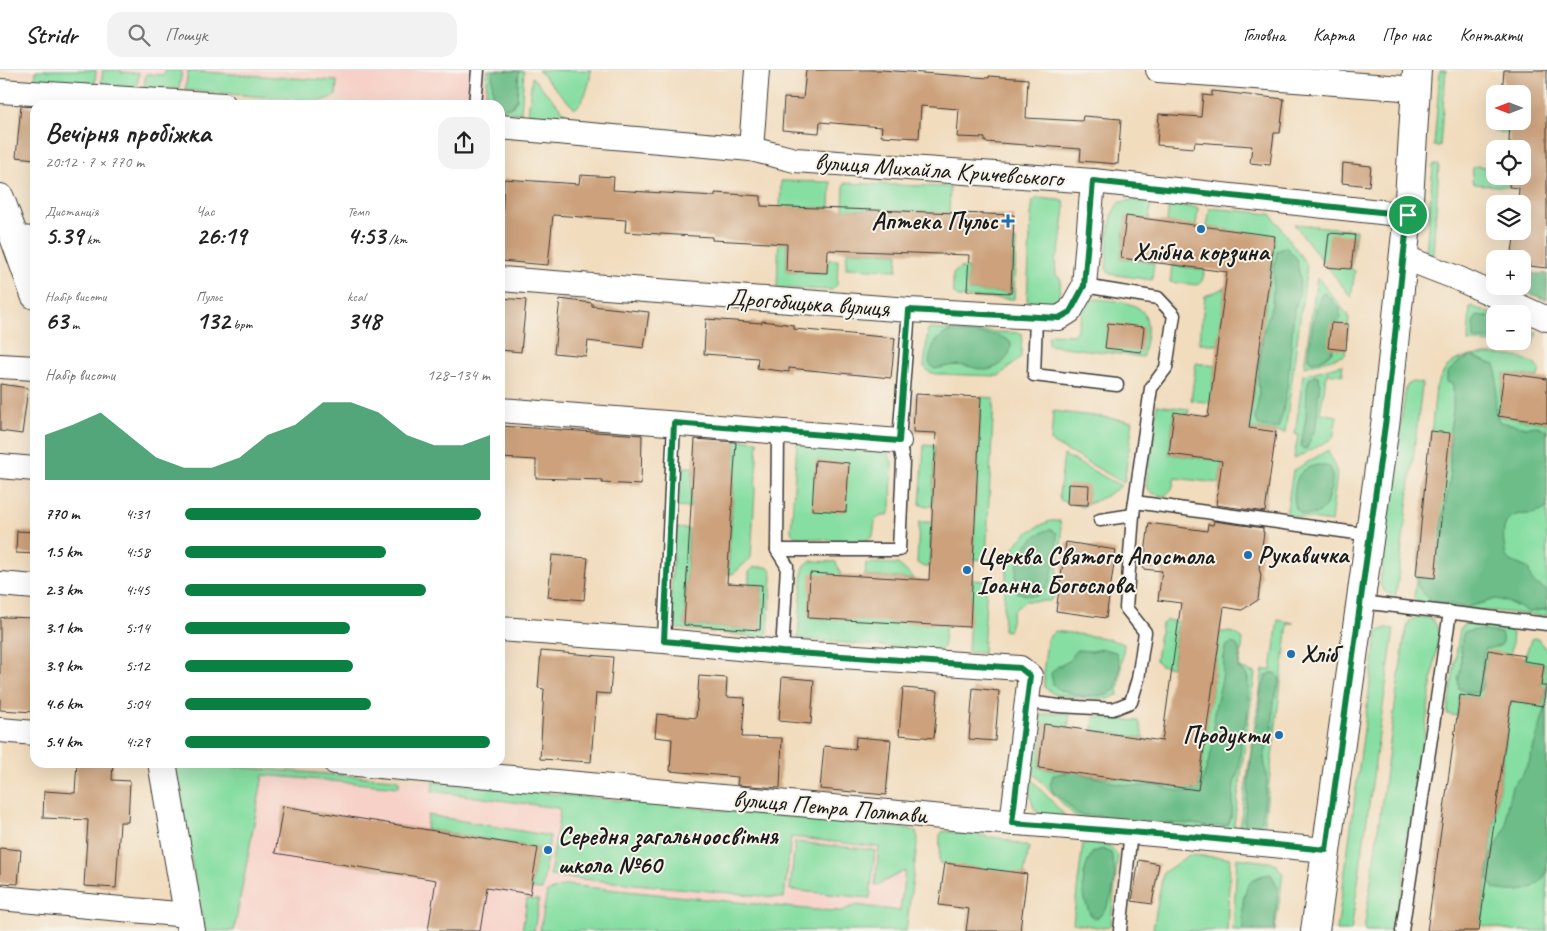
<!DOCTYPE html>
<html lang="uk">
<meta charset="utf-8">
<style>
:root{--surface:#fff;--page:#f2f2f2;--text:#222;--muted:#767676;--line:#e0e0e0;--accent:#0b8043}
body{margin:0;font-family:Caveat,sans-serif;background:var(--page);color:var(--text);height:100vh;display:flex;flex-direction:column;font-size:19px;white-space:nowrap}
*{box-sizing:border-box;margin:0}
p{font-size:16px;color:var(--muted)}
.icon{flex:none;width:28px;height:28px;fill:none;stroke:currentColor;stroke-width:2;stroke-linecap:round;stroke-linejoin:round}
.map{position:relative;flex:1;overflow:hidden}
.side{position:absolute;left:30px;top:30px;width:475px;height:668px;display:flex;flex-direction:column;background:var(--surface);border-radius:15px;box-shadow:0 5px 20px #0002}
.side>*{flex:none}
.needle{width:32px;rotate:270deg}
.fabs{position:absolute;left:1486px;top:15px;display:grid;gap:10px}
.fabs a{display:grid;place-items:center;width:45px;height:45px;border-radius:10px;background:var(--surface);box-shadow:0 5px 20px #0002;font-size:25px}
.pin{position:absolute;display:grid;place-items:center;width:42px;height:42px;color:#fff;margin:-21px;border:2px solid #fff;border-radius:50%;box-shadow:0 1px 5px #0007}
.round{display:grid;place-items:center;flex:none;width:52px;height:52px;border-radius:15px;background:var(--page)}
.headline{display:flex;align-items:center;justify-content:space-between;height:85px;padding:0 15px}
h1{font-size:28px;font-weight:700;line-height:38px}
.stats{display:grid;grid-template-columns:repeat(3,1fr);gap:8px;height:85px;padding:5px 15px}
.stats div{display:grid;align-content:center}
.stats b{font-size:25px;font-weight:700}
.stats small{font-size:14px;font-weight:400}
.stats p{font-size:14px}
.chart{height:140px;padding:10px 15px}
.chart p{display:flex;justify-content:space-between}
.chart svg{width:100%;height:90px;margin-top:5px;fill:var(--accent);opacity:.7}
ul{padding:0 15px;list-style:none;font-size:16px}
li{display:grid;grid-template-columns:80px 60px 1fr;align-items:center;height:38px}
li i{height:12px;border-radius:6px;background:var(--accent)}
header{display:flex;align-items:center;gap:30px;box-sizing:border-box;height:70px;padding:0 25px;background:var(--surface);border-bottom:1px solid var(--line)}
header strong{font-size:24px}
nav{display:flex;gap:28px;margin-inline-start:auto;font-size:18px}
.search{width:350px;height:45px;background:var(--page);display:flex;align-items:center;gap:12px;box-sizing:border-box;padding:0 18px;border-radius:15px;color:var(--muted);font-size:19px}
.map>svg:first-child{display:block}
.built{fill:#f7d1c8}
.green{fill:#86dea2;stroke:#517d5f}
.forest{fill:#6cbd88;stroke:#446c52}
.building{fill:#cca17b}
.lines{fill:none;stroke-linecap:round;stroke-linejoin:round}
.service-casing{stroke:#3c3934;stroke-width:15}
.minor-casing{stroke:#3c3934;stroke-width:26}
.tertiary-casing{stroke:#3c3934;stroke-width:30}
.secondary-casing{stroke:#3c3934;stroke-width:30}
.service{stroke:#fff;stroke-width:12}
.minor{stroke:#fff;stroke-width:24}
.tertiary{stroke:#fff;stroke-width:28}
.secondary{stroke:#fff;stroke-width:28}
.route-casing{stroke:#fff;stroke-width:10}
.route{stroke:#0b8043;stroke-width:6}
.poi-dot{fill:#1f6fb2;stroke:#f7f3e8;stroke-width:2}
.labels{text-anchor:middle;dominant-baseline:central;stroke-width:4;stroke-linejoin:round;paint-order:stroke}
.street-label{font-size:25px;fill:#1c1c1c;stroke:#f7f3e8}
.poi-label{font-size:25px;font-weight:bold;fill:#1c1c1c;stroke:#f7f3e8;text-anchor:start}
</style>
<header>
<strong>Stridr</strong>
<div class="search"><svg class="icon" aria-label="search" viewBox="0 0 24 24"><circle cx="10" cy="10" r="6"/><path d="M15 15l6 6"/></svg>Пошук</div>
<nav><a>Головна</a><a>Карта</a><a>Про нас</a><a>Контакти</a></nav>
</header>
<div class="map">
<svg width="1547" height="861" viewBox="0 0 1547 861">
<rect width="100%" height="100%" fill="#f7f3e8"/>
<filter id="ink" filterUnits="userSpaceOnUse"><feTurbulence type="fractalNoise" baseFrequency=".02" numOctaves="2"/><feDisplacementMap in="SourceGraphic" scale="10" xChannelSelector="R" yChannelSelector="G"/><feConvolveMatrix kernelMatrix="1 2 1 2 8 2 1 2 1" color-interpolation-filters="sRGB"/></filter>
<filter id="wash" filterUnits="userSpaceOnUse"><feTurbulence type="fractalNoise" baseFrequency=".0096" numOctaves="4" result="noise"/><feDisplacementMap in="SourceGraphic" scale="20" xChannelSelector="R" yChannelSelector="G"/><feGaussianBlur stdDeviation="1.12" result="paint"/><feColorMatrix in="noise" values="0 0 0 0 0 0 0 0 0 0 0 0 0 0 0 0 0 1.4 0 .05"/><feComposite in="paint" operator="in"/></filter>
<g filter="url(#wash)">
<rect width="100%" height="100%" fill="#f1dcbe"/>
<g class="built">
<polygon points="0,0 497,0 494,35 396,35 0,1"/>
<polygon points="182,693 476,716 910,759 898,861 204,861"/>
</g>
<g class="green">
<polygon points="36,0 96,0 95,15 35,11"/>
<polygon points="103,0 121,0 121,2 139,3 137,18 101,16"/>
<polygon points="165,0 182,0 179,19 144,17 146,4 164,5"/>
<polygon points="488,0 524,1 521,43 500,42 500,35 485,35"/>
<path d="M538,0H591C590,14 585,30 575,39Z"/>
<polygon points="1440,0 1446,0 1440,76 1434,76"/>
<polygon points="188,1 337,11 336,25 320,32 185,20"/>
<polygon points="532,7 568,46 528,44"/>
<polygon points="1498,17 1503,17 1502,24 1495,24 1495,51 1515,51 1514,64 1495,62 1493,60 1495,18"/>
<polygon points="1433,95 1439,95 1433,184 1426,184"/>
<polygon points="1477,96 1495,98 1495,106 1511,106 1509,117 1475,114 1472,112 1473,98"/>
<polygon points="781,111 831,112 830,138 788,137 786,201 827,203 828,190 838,190 837,215 832,220 777,218"/>
<polygon points="844,113 950,117 949,143 843,139"/>
<path d="M1038,128L1059,130L1064,132L1065,138L1059,183L1055,190L1056,205L1061,209L1059,227C1050,234 1039,233 1027,231L1031,145L1033,131Z"/>
<path d="M1132,130L1151,132L1149,149L1126,147L1121,188L1154,193L1152,210L1110,204L1106,199C1107,185 1108,140 1120,132C1123,131 1128,131 1132,130Z"/>
<polygon points="1169,134 1198,138 1196,156 1167,152"/>
<polygon points="1210,138 1271,144 1307,195 1285,363 1249,358 1275,167 1207,157"/>
<polygon points="1294,154 1356,160 1351,199 1355,201 1351,227"/>
<polygon points="1013,170 1016,170 1014,229 958,227 953,222 953,204 960,198 968,198 968,221 1011,223"/>
<polygon points="847,181 898,183 897,200 846,198"/>
<polygon points="1172,195 1205,200 1202,211 1198,215 1170,212"/>
<polygon points="1317,207 1347,244 1349,249 1345,285 1304,297"/>
<polygon points="1225,218 1218,275 1199,273 1205,226"/>
<path d="M1096,229C1114,231 1147,230 1147,255C1148,265 1144,277 1143,287L1048,275V267L1052,264L1072,265L1076,262L1082,243L1090,230Z"/>
<polygon points="1470,236 1495,245 1495,271 1522,271 1523,256 1537,263 1533,275 1527,277 1498,273 1468,272"/>
<polygon points="928,259 1022,263 1021,287 999,306 936,304 929,302 924,297"/>
<path d="M1477,285C1498,285 1524,283 1540,299L1538,307L1504,303L1498,346L1547,353V546L1425,535L1417,533L1414,527L1436,317C1448,292 1450,290 1477,285Z"/>
<polygon points="1196,293 1215,296 1210,333 1191,330"/>
<polygon points="1342,295 1343,305 1327,303 1320,343 1337,346 1333,368 1294,389 1298,365 1295,364 1303,305"/>
<path d="M1412,312L1421,313L1422,316L1396,525C1388,524 1383,523 1380,514L1406,316Z"/>
<polygon points="981,327 994,328 986,490 973,489"/>
<path d="M1157,335L1189,339L1188,344L1174,343L1169,384L1222,391L1219,413L1175,408L1172,419L1165,426C1157,425 1150,424 1146,416Z"/>
<polygon points="1053,341 1133,351 1124,413 1051,372"/>
<polygon points="736,369 758,371 751,488 733,504 728,504"/>
<polygon points="797,372 872,375 887,382 892,392 891,437 888,445 879,447 875,451 873,466 862,473 795,467 791,462"/>
<polygon points="924,375 935,376 932,436 920,435"/>
<polygon points="1328,380 1337,403 1331,452 1286,445 1293,401"/>
<polygon points="1064,385 1121,416 1106,426 1082,437 1060,430 1059,425"/>
<polygon points="678,397 693,397 690,438 676,437"/>
<path d="M1050,451H1060L1062,466L1054,527L1050,531H1025L1013,541L1009,561L1003,560C1005,535 1002,493 1018,472C1026,462 1039,456 1050,451Z"/>
<polygon points="919,452 932,452 929,497 924,497 917,493"/>
<polygon points="675,458 689,459 684,555 760,560 762,516 749,514 749,502 754,497 767,497 771,500 772,507 768,561 766,566 761,567 671,558 669,554"/>
<polygon points="811,491 836,492 841,505 946,555 943,578 939,581 800,569 798,568 803,500 805,495"/>
<polygon points="866,493 898,494 915,509 865,506"/>
<polygon points="972,510 987,511 983,583 968,582"/>
<polygon points="1419,547 1432,549 1436,555 1439,562 1396,861 1364,861 1404,570 1409,551"/>
<polygon points="1167,550 1178,552 1172,597 1160,595 1156,590 1161,555"/>
<polygon points="1278,550 1294,553 1288,553 1264,755 1263,761 1258,764 1239,762 1263,600 1271,600"/>
<polygon points="1465,553 1506,559 1513,563 1511,584 1488,581 1484,603 1488,604 1485,629 1460,625 1457,646 1447,644 1460,559"/>
<polygon points="1386,558 1394,559 1351,861 1337,861 1377,562"/>
<polygon points="1055,561 1105,568 1124,574 1118,625 1108,629 1072,627 1054,624 1044,617 1044,596 1047,569"/>
<path d="M1220,562C1230,562 1237,562 1243,570L1239,598L1255,603L1233,762L1077,748L1032,702L1040,646C1050,642 1059,642 1070,644L1068,658L1044,654L1039,698L1198,720Z"/>
<path d="M1534,568L1538,569L1541,574L1547,579V861H1519L1480,855L1511,631L1543,635L1546,617L1541,616L1544,594L1524,591C1525,583 1529,578 1531,569Z"/>
<polygon points="1094,647 1139,651 1144,668 1093,661"/>
<polygon points="182,693 395,709 399,711 399,717 263,705 234,861 204,861 175,699"/>
<polygon points="1031,709 1067,748 1044,746 1034,739 1029,721"/>
<polygon points="433,712 910,759 916,762 918,768 906,861 540,861 547,822 566,815 816,840 842,841 856,835 900,841 905,801 875,816 879,777 791,767 784,828 550,806 560,741 558,738 432,721"/>
<polygon points="428,745 550,766 542,820 531,819 538,778 426,759"/>
<polygon points="943,761 1000,768 1029,777 1024,804 939,793 940,765"/>
<polygon points="795,772 875,780 870,828 790,820"/>
<polygon points="1083,773 1109,775 1118,785 1111,852 1109,857 1103,858 1073,853"/>
<polygon points="1189,785 1230,788 1227,861 1166,861 1153,859 1163,803"/>
<polygon points="1237,788 1275,793 1283,804 1275,861 1233,861"/>
<polygon points="527,829 539,830 534,861 522,861"/>
</g>
<g class="forest">
<polygon points="492,0 519,1 517,30 512,37 500,39 500,35 493,35"/>
<polygon points="1286,177 1297,189 1300,209 1299,226 1294,240 1288,312 1283,342 1278,358 1268,358 1259,356 1255,348 1259,325 1258,306 1263,264 1272,234 1274,197 1277,181"/>
<polygon points="1523,201 1536,204 1547,204 1547,230 1509,216 1522,216"/>
<path d="M1325,223L1340,238V249L1334,257L1332,281C1328,288 1320,290 1312,292L1308,289C1308,278 1316,231 1322,224Z"/>
<polygon points="1478,245 1495,248 1495,270 1474,269 1473,252"/>
<path d="M948,262L998,265L1011,272C1012,287 1000,299 985,300C978,300 972,296 965,296C955,294 944,297 934,299L929,293C930,278 935,269 948,262Z"/>
<path d="M1472,286L1495,295C1501,311 1490,340 1500,352L1526,357L1537,356L1547,360V437C1539,446 1527,443 1517,445C1498,449 1504,474 1506,487L1511,491L1529,499C1530,515 1536,512 1547,521V539L1529,542L1508,532L1496,529L1468,537L1441,533L1429,529L1419,518L1417,513L1422,500L1441,471L1442,450L1450,410V358L1453,341V314L1447,312V303L1459,292Z"/>
<polygon points="1316,305 1319,307 1320,312 1316,356 1307,378 1303,379 1301,375 1306,347 1307,318 1309,309"/>
<path d="M1318,395L1330,397C1335,406 1331,417 1328,427C1327,431 1327,434 1324,438C1318,445 1304,449 1297,440C1292,432 1294,409 1301,403C1305,398 1312,396 1318,395Z"/>
<path d="M1050,459L1057,463C1057,474 1055,484 1054,494C1050,518 1044,533 1017,522C1013,492 1021,470 1050,459Z"/>
<path d="M1478,560L1501,563L1503,572L1500,576L1485,579C1477,599 1496,635 1459,619C1457,608 1460,605 1461,595C1461,583 1460,573 1464,562Z"/>
<polygon points="1231,573 1237,575 1240,582 1238,598 1246,604 1248,608 1248,635 1247,648 1242,663 1239,698 1234,714 1232,745 1228,755 1209,757 1193,754 1121,752 1101,746 1085,746 1078,744 1062,729 1054,724 1050,715 1053,705 1071,702 1103,709 1118,714 1139,716 1157,715 1173,720 1190,722 1201,715 1212,680 1215,639 1222,609 1225,577"/>
<polygon points="1103,579 1116,582 1120,595 1116,619 1108,625 1081,626 1059,620 1053,614 1051,603 1057,597 1069,591 1077,580 1092,581"/>
<path d="M1271,603H1276L1280,609L1274,632L1272,659L1264,687L1267,712L1262,750C1259,757 1253,761 1246,757L1244,750L1248,722L1249,702L1260,639V626L1266,606Z"/>
<path d="M1547,633V800C1538,824 1515,823 1494,819L1488,808L1491,786L1506,757L1507,737L1512,716L1522,705L1529,692Z"/>
<path d="M1102,779L1111,783C1118,805 1115,831 1098,848H1093C1080,829 1080,802 1093,782Z"/>
<path d="M1271,804L1278,817L1274,861H1243C1243,835 1238,807 1271,804Z"/>
</g>
<g id="blocks">
<g class="building">
<polygon points="806,0 882,0 989,8 989,6 1028,9 1026,48 1082,51 1083,46 1121,49 1118,94 1080,91 1081,79 985,72 985,68 957,67 959,39 921,36 919,68 881,66 882,57 820,52 819,63 782,60 784,28 803,29"/>
<polygon points="1504,0 1547,0 1547,198 1529,196 1529,192 1522,191 1522,189 1511,189 1515,161 1522,161 1522,134 1518,134 1519,118 1509,117 1510,106 1522,106 1522,79 1510,79 1511,72 1509,72 1510,51 1522,51 1522,24 1502,24"/>
<polygon points="1212,21 1284,29 1280,63 1274,63 1270,95 1250,93 1252,76 1195,72 1194,78 1157,75 1159,44 1201,47 1203,25 1212,26"/>
<polygon points="21,36 35,37 35,89 16,87"/>
<polygon points="1343,93 1371,96 1369,116 1342,113"/>
<polygon points="580,105 614,107 613,120 715,126 715,123 761,126 761,136 1014,145 1011,223 967,221 969,185 828,180 827,203 786,201 787,174 712,170 712,167 625,162 626,150 553,145 548,195 500,191 504,109 579,114"/>
<polygon points="1126,146 1275,166 1249,358 1276,362 1265,442 1216,435 1222,391 1169,384 1174,342 1208,347 1227,202 1121,188"/>
<polygon points="1329,163 1355,165 1351,199 1325,197"/>
<polygon points="500,228 526,230 521,282 500,280"/>
<polygon points="560,229 592,233 592,236 649,242 644,278 588,271 586,286 554,283"/>
<polygon points="706,249 762,253 762,251 794,255 794,259 895,268 891,308 789,298 789,302 757,298 758,288 704,284"/>
<polygon points="1108,253 1144,257 1141,282 1105,278"/>
<polygon points="1331,253 1348,254 1346,280 1328,278"/>
<polygon points="1504,303 1547,309 1547,353 1498,346"/>
<polygon points="0,314 28,318 22,364 0,361"/>
<polygon points="915,324 981,327 970,557 808,548 810,503 929,510 936,363 913,362"/>
<polygon points="500,356 642,365 641,415 602,413 602,410 536,408 536,390 500,388"/>
<polygon points="1430,361 1450,363 1435,508 1416,506"/>
<polygon points="695,369 736,372 727,513 762,515 760,560 684,555"/>
<polygon points="815,390 849,393 846,442 812,440"/>
<polygon points="1068,414 1089,415 1088,435 1067,434"/>
<polygon points="1214,451 1263,458 1263,462 1264,462 1259,499 1261,505 1258,530 1242,540 1224,537 1198,720 1039,698 1044,654 1162,671 1181,533 1158,530 1162,501 1143,499 1149,453 1207,461 1208,454 1213,455"/>
<polygon points="17,461 35,462 35,484 16,483"/>
<polygon points="1066,472 1116,480 1106,548 1056,541"/>
<polygon points="552,485 588,488 584,530 548,527"/>
<polygon points="5,547 35,548 35,642 0,640 0,548"/>
<polygon points="1488,580 1525,586 1524,591 1544,594 1541,616 1546,616 1543,636 1511,631 1479,861 1427,861 1460,625 1481,628"/>
<polygon points="541,581 613,587 610,624 596,623 591,692 540,689 544,619 538,618"/>
<polygon points="699,606 727,608 726,627 745,628 742,667 782,668 780,718 737,715 738,707 670,701 672,669 655,667 657,644 696,648"/>
<polygon points="782,607 814,610 811,654 779,651"/>
<polygon points="903,618 938,621 934,668 899,665"/>
<polygon points="973,618 999,621 995,671 969,669"/>
<polygon points="856,667 891,670 886,725 820,719 824,676 855,679"/>
<polygon points="77,692 113,692 112,710 130,711 128,752 120,752 116,818 84,816 88,750 43,748 44,721 75,723"/>
<polygon points="283,736 538,778 530,824 487,817 480,861 428,861 436,810 275,783"/>
<polygon points="0,778 21,780 18,814 0,813"/>
<polygon points="1139,790 1159,794 1152,834 1132,831"/>
<polygon points="945,793 1027,804 1020,861 966,861 969,839 939,835"/>
</g>
</g>
</g>
<g filter="url(#ink)">
<use href="#blocks" fill-opacity="0" stroke="#3c3934" stroke-width="1"/>
<g class="lines">
<g class="service-casing">
<g id="service">
<polyline points="475,35 478,0"/>
<polyline points="1036,248 1034,305 1117,315"/>
<polyline points="778,362 777,480 787,496 782,582"/>
<polyline points="1135,432 1370,465"/>
<polyline points="1100,450 1133,445"/>
<polyline points="777,480 899,480 903,391 899,371 909,240"/>
<polyline points="1361,532 1547,554"/>
<polyline points="664,571 674,353"/>
<polyline points="1027,632 1059,636 1113,639 1131,632 1138,609 1145,562 1126,538 1133,445 1151,318 1166,298 1174,245 1158,228 1084,216"/>
<polyline points="1120,861 1131,762"/>
<polyline points="1402,861 1450,542"/>
</g>
</g>
<g class="minor-casing">
<g id="minor">
<polyline points="1158,0 1416,19"/>
<polyline points="0,21 224,35"/>
<polyline points="500,57 751,79 795,90 1093,111 1408,145"/>
<polyline points="751,79 757,0"/>
<polyline points="14,169 19,168 35,169"/>
<polyline points="1403,187 1457,208 1547,249"/>
<polyline points="500,209 909,240 1059,248 1070,241 1084,216 1093,111"/>
<polyline points="0,296 35,298"/>
<polyline points="500,340 899,371"/>
<polyline points="0,396 35,399"/>
<polyline points="0,514 35,517"/>
<polyline points="500,559 664,571 782,582 1020,598 1030,606 1012,753"/>
<polyline points="0,660 35,663"/>
<polyline points="335,692 965,749 1131,762 1326,780"/>
<polyline points="0,828 188,845"/>
</g>
</g>
<g class="tertiary-casing">
<g id="tertiary">
<polyline points="0,128 35,225"/>
<polyline points="162,692 191,861"/>
</g>
</g>
<g class="secondary-casing">
<polyline id="secondary" points="1315,861 1386,348 1408,145 1417,0"/>
</g>
<use href="#service" class="service"/>
<use href="#minor" class="minor"/>
<use href="#tertiary" class="tertiary"/>
<use href="#secondary" class="secondary"/>
</g>
</g>
<g class="lines" filter="url(#ink)">
<g class="route-casing">
<polygon id="route" points="1093,111 1408,145 1386,348 1326,780 1195,767 1012,753 1030,606 1020,598 782,582 664,571 674,353 899,371 909,240 1059,248 1070,242 1084,216"/>
</g>
<use href="#route" class="route"/>
</g>
<g class="poi-dot">
<path d="M1005.5 143.5h5v5h5v5h-5v5h-5v-5h-5v-5h5z"/>
<circle cx="1201" cy="159" r="5"/>
<circle cx="1248" cy="485" r="5"/>
<circle cx="967" cy="500" r="5"/>
<circle cx="1291" cy="584" r="5"/>
<circle cx="1279" cy="665" r="5"/>
<circle cx="548" cy="780" r="5"/>
</g>
<g class="labels">
<g class="street-label">
<text transform="translate(939 100) rotate(4)">вулиця Михайла Кричевського</text>
<text transform="translate(808 233) rotate(4)">Дрогобицька вулиця</text>
<text transform="translate(830 737) rotate(5)">вулиця Петра Полтави</text>
</g>
<g class="poi-label">
<text x="998" y="151" text-anchor="end">Аптека Пульс</text>
<text x="1201" y="182" text-anchor="middle">Хлібна корзина</text>
<text x="1258" y="485">Рукавичка</text>
<text x="977" y="486">Церква Святого Апостола<tspan x="977" dy="29">Іоанна Богослова</tspan></text>
<text x="1301" y="584">Хліб</text>
<text x="1269" y="665" text-anchor="end">Продукти</text>
<text x="558" y="766">Середня загальноосвітня<tspan x="558" dy="29">школа №60</tspan></text>
</g>
</g>
</svg>
<div class="fabs">
<a><svg class="needle" viewBox="-14 -14 28 28"><path d="M0-13l5 13h-10z" fill="#e53935"/><path d="M0 13l5-13h-10z" fill="#767676"/></svg></a>
<a><svg class="icon" aria-label="locate" viewBox="0 0 24 24"><circle cx="12" cy="12" r="6"/><path d="M12 2v4M12 18v4M2 12h4M18 12h4"/></svg></a>
<a><svg class="icon" aria-label="layers" viewBox="0 0 24 24"><path d="M12 4l9 5-9 5-9-5zM3 14l9 5 9-5"/></svg></a>
<a>+</a>
<a>−</a>
</div>
<div class="pin" style="left:1408px;top:145px;background:#1e9e55"><svg class="icon" aria-label="arrive" viewBox="0 0 24 24"><path d="M6 21V4h12l-3 4 3 4H6"/></svg></div>
<section class="side">
<div class="headline"><div><h1>Вечірня пробіжка</h1><p>20:12 · 7 × 770 m</p></div><a class="round"><svg class="icon" aria-label="share" viewBox="0 0 24 24"><path d="M12 15V3M7 8l5-5 5 5M5 13v7h14v-7"/></svg></a></div>
<div class="stats">
<div><p>Дистанція</p><b>5.39<small> km</small></b></div>
<div><p>Час</p><b>26:19</b></div>
<div><p>Темп</p><b>4:53<small> /km</small></b></div>
</div>
<div class="stats">
<div><p>Набір висоти</p><b>63<small> m</small></b></div>
<div><p>Пульс</p><b>132<small> bpm</small></b></div>
<div><p>kcal</p><b>348</b></div>
</div>
<div class="chart"><p><span>Набір висоти</span>128–134 m</p>
<svg viewBox="0 0 160 44" preserveAspectRatio="none"><path d="M0 44V22L10 17L20 11L30 22L40 33L50 38L60 38L70 33L80 22L90 17L100 6L110 6L120 11L130 22L140 27L150 27L160 22V44z"/></svg>
</div>
<ul>
<li><b>770 m</b>4:31<i style="width:97%"></i></li>
<li><b>1.5 km</b>4:58<i style="width:66%"></i></li>
<li><b>2.3 km</b>4:45<i style="width:79%"></i></li>
<li><b>3.1 km</b>5:14<i style="width:54%"></i></li>
<li><b>3.9 km</b>5:12<i style="width:55%"></i></li>
<li><b>4.6 km</b>5:04<i style="width:61%"></i></li>
<li><b>5.4 km</b>4:29<i style="width:100%"></i></li>
</ul>
</section>
</div>
